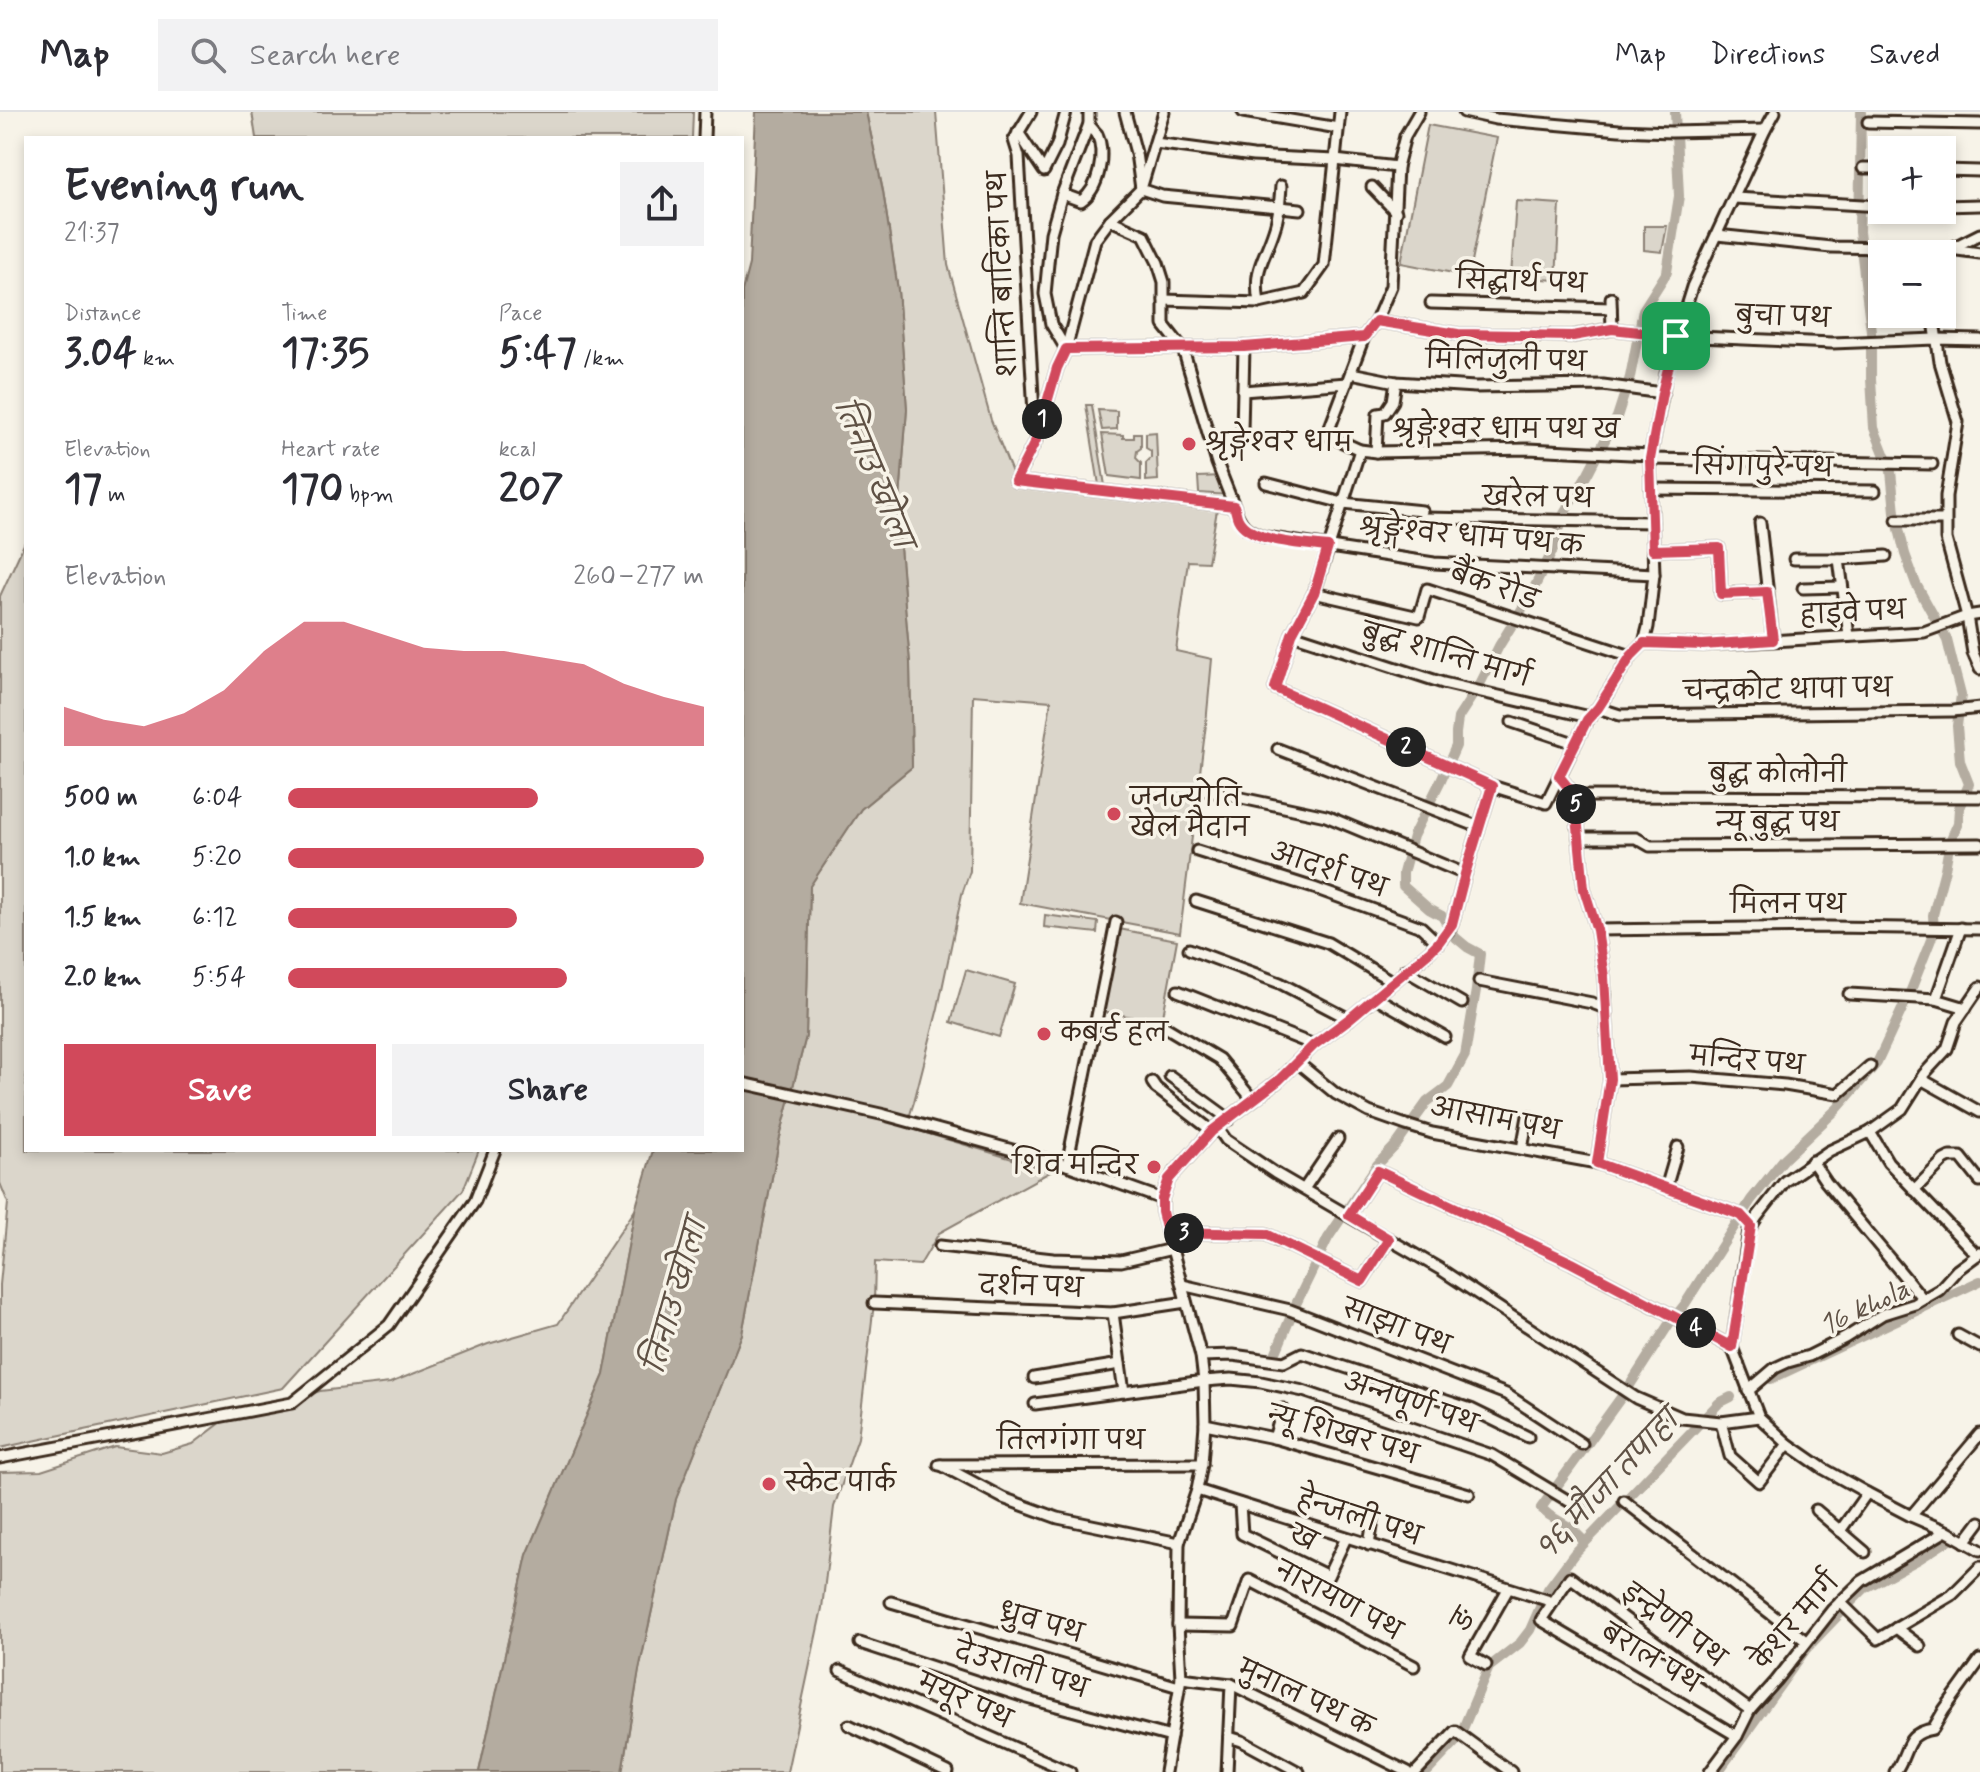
<!DOCTYPE html>
<meta charset="utf-8">
<style>
:root{--surface:#fff;--page:#f2f2f3;--text:#2b2b33;--muted:#7c7c81;--line:#e1e1e2;--accent:#d1495b}
body{margin:0;font-family:Mynerve,"Playpen Sans Deva",sans-serif;background:var(--page);color:var(--text);height:100vh;display:flex;flex-direction:column;font-size:30px;white-space:nowrap}
*{box-sizing:border-box;margin:0}
p{font-size:26px;color:var(--muted)}
.icon{flex:none;width:44px;height:44px;fill:none;stroke:currentColor;stroke-width:2;stroke-linecap:round;stroke-linejoin:round}
.map{position:relative;flex:1;overflow:hidden}
.details{position:absolute;left:24px;top:24px;width:720px;height:1016px;display:flex;flex-direction:column;background:var(--surface);border-radius:0px;box-shadow:0 4px 12px #0003}
.details>*{flex:none}
.buttons{position:absolute;left:1868px;top:24px;display:grid;gap:16px}
.buttons a{display:grid;place-items:center;width:88px;height:88px;border-radius:0px;background:var(--surface);box-shadow:0 4px 12px #0003;font-size:40px}
.pin{position:absolute;display:grid;place-items:center;width:68px;height:68px;color:#fff;margin:-34px;border-radius:16px;box-shadow:0 4px 12px #0006}
.km{position:absolute;width:40px;height:40px;margin:-20px;border-radius:50%;background:#222;color:#fff;font-size:22px;line-height:40px;text-align:center}
.round{display:grid;place-items:center;flex:none;width:84px;height:84px;border-radius:0px;background:var(--page)}
.summary{display:flex;align-items:center;justify-content:space-between;height:136px;padding:0 40px}
h1{font-size:44px;font-weight:700;line-height:60px}
.metrics{display:grid;grid-template-columns:repeat(3,1fr);gap:12px;height:136px;padding:8px 40px}
.metrics div{display:grid;align-content:center}
.metrics b{font-size:40px;font-weight:700}
.metrics small{font-size:22px;font-weight:400}
.metrics p{font-size:22px}
.chart{height:224px;padding:16px 40px}
.chart p{display:flex;justify-content:space-between}
.chart svg{width:100%;height:144px;margin-top:8px;fill:var(--accent);opacity:.7}
.button{display:flex;gap:16px;margin-top:auto;padding:16px 40px}
.button a{flex:1;height:92px;border-radius:0px;background:var(--accent);color:#fff;font-size:32px;font-weight:700;line-height:92px;text-align:center}
.button a+a{background:var(--page);color:var(--text)}
ul{padding:0 40px;list-style:none;font-size:26px}
li{display:grid;grid-template-columns:128px 96px 1fr;align-items:center;height:60px}
li i{height:20px;border-radius:10px;background:var(--accent)}
header{display:flex;align-items:center;gap:48px;box-sizing:border-box;height:112px;padding:0 40px;background:var(--surface);border-bottom:2px solid var(--line)}
header strong{font-size:38px}
nav{display:flex;gap:44px;margin-inline-start:auto;font-size:28px}
.search{width:560px;height:72px;background:var(--page);display:flex;align-items:center;gap:20px;box-sizing:border-box;padding:0 28px;border-radius:0px;color:var(--muted);font-size:30px}
.map>svg:first-child{display:block}
.green{fill:#dbd6cb;stroke:#8b8074;stroke-width:2}
.water{fill:#b4aca0;stroke:#84786c;stroke-width:2}
.lines{fill:none;stroke-linecap:round;stroke-linejoin:round}
.canal{stroke:#b4aca0;stroke-width:10}
.minor-casing{stroke:#3b2a1e;stroke-width:15}
.minor{stroke:#f7f3e8;stroke-width:9}
.route-casing{stroke:#fff;stroke-width:16}
.route{stroke:#d1495b;stroke-width:10}
.poi-dot{fill:#d1495b;stroke:#f7f3e8;stroke-width:3}
.labels{text-anchor:middle;dominant-baseline:central;stroke-width:7;stroke-linejoin:round;paint-order:stroke}
.street-label{font-size:26px;fill:#3b2a1e;stroke:#f7f3e8}
.poi-label{font-size:26px;fill:#3b2a1e;stroke:#f7f3e8;text-anchor:start}
.water-label{font-size:28px;font-style:italic;fill:#5f5145;stroke:#f7f3e8}
</style>
<header>
<strong>Map</strong>
<div class="search"><svg class="icon" aria-label="search" viewBox="0 0 24 24"><circle cx="10" cy="10" r="6"/><path d="M15 15l6 6"/></svg>Search here</div>
<nav><a>Map</a><a>Directions</a><a>Saved</a></nav>
</header>
<div class="map">
<svg width="1980" height="1660" viewBox="0 0 1980 1660">
<rect width="100%" height="100%" fill="#f7f3e8"/>
<filter id="ink" filterUnits="userSpaceOnUse"><feTurbulence type="fractalNoise" baseFrequency=".0125" numOctaves="2"/><feDisplacementMap in="SourceGraphic" scale="16" xChannelSelector="R" yChannelSelector="G"/><feConvolveMatrix kernelMatrix="1 2 1 2 8 2 1 2 1" color-interpolation-filters="sRGB"/></filter>
<g filter="url(#ink)">
<g class="green">
<polygon points="252,0 693,0 692,26 256,26"/>
<polygon points="866,0 936,0 948,153 991,308 1015,368 1100,379 1086,293 1092,293 1106,380 1217,398 1208,450 1188,449 1176,539 1212,547 1206,612 1180,821 1020,791 1051,589 973,583 970,759 962,782 938,896 914,990 906,1015 1052,1059 939,1121 920,1153 875,1150 874,1191 858,1326 834,1395 822,1496 787,1660 622,1660 639,1558 676,1387 742,1222 779,1029 806,924 810,774 861,697 912,655 910,551 898,412 907,297 898,178 883,79"/>
<polygon points="1428,13 1497,26 1469,164 1401,151"/>
<polygon points="1516,89 1560,92 1556,168 1511,165"/>
<polygon points="1644,114 1667,114 1662,140 1644,138"/>
<polygon points="1098,298 1117,299 1117,317 1102,318"/>
<polygon points="1156,320 1158,368 1146,369 1146,351 1151,346 1151,339 1146,336 1146,321"/>
<polygon points="1134,321 1141,321 1141,336 1137,339 1136,346 1141,351 1141,368 1109,364 1102,322 1123,323 1123,326 1134,326"/>
<polygon points="1222,364 1229,383 1199,381 1198,365"/>
<polygon points="26,428 26,1038 479,1038 463,1078 283,1276 0,1336 0,1173 8,1091 0,1071 0,484"/>
<polygon points="1045,803 1098,810 1097,821 1044,815"/>
<polygon points="1119,817 1177,828 1162,910 1104,900"/>
<polygon points="966,858 1015,872 999,925 951,910"/>
<polygon points="635,1098 604,1263 527,1443 479,1660 0,1660 0,1360 41,1359 115,1335 162,1341 193,1332 222,1310 320,1279 390,1271 488,1232 558,1212"/>
</g>
<polygon class="water" points="756,0 866,0 883,79 898,178 907,297 898,412 910,551 912,655 861,697 810,774 806,924 779,1029 742,1222 676,1387 639,1558 622,1660 479,1660 527,1443 604,1263 635,1098 653,1038 742,1038 742,179 749,152"/>
<g class="lines">
<g class="canal">
<polyline points="1274,1245 1296,1192 1328,1126 1377,1053 1397,1032 1427,990 1448,974 1465,943 1476,878 1480,842 1467,835 1455,825 1442,804 1429,797 1403,774 1403,761 1413,724 1441,668 1456,634 1456,621 1458,606 1480,572 1499,534 1530,484 1553,438 1565,399 1588,361 1617,305 1630,265 1643,198 1667,160 1679,84 1675,0"/>
<polyline points="1771,1267 1980,1169"/>
<polyline points="1585,1430 1571,1416 1549,1403 1541,1396 1630,1273 1669,1212 1685,1192 1751,1088 1784,1047 1837,997 1877,951 1911,878 1934,820 1933,803 1945,757 1950,729 1958,711 1959,696 1969,672 1960,649 1957,614 1961,583 1954,556 1947,528 1916,472 1905,442 1895,400 1891,359 1874,316 1871,267 1871,219 1859,120 1861,0"/>
<polyline points="1427,1660 1459,1626 1489,1555 1520,1531 1530,1518 1548,1477 1574,1442 1719,1291 1731,1285"/>
<polyline points="1718,1660 1806,1537 1852,1489 1865,1476 1919,1447 1955,1424"/>
</g>
<g class="minor-casing">
<g id="minor">
<polyline points="1031,0 1014,28 1019,44 1035,318"/>
<polyline points="1125,0 1136,41 1141,77 1162,84 1300,97"/>
<path d="M1164,0L1141,77L1110,108L1095,128L1066,237L1057,256L1036,328L1015,369L1234,394C1240,414 1246,418 1265,425L1434,451L1654,462"/>
<polyline points="1243,0 1338,16"/>
<polyline points="1419,0 1405,24 1397,55 1391,174 1376,209 1364,225 1327,323 1360,338 1376,340 1528,337 1651,343"/>
<polyline points="1464,0 1496,7 1619,18 1671,20 1765,18"/>
<polyline points="1868,10 1980,12"/>
<polyline points="1018,20 1044,59 1057,33 1066,0"/>
<polyline points="704,26 705,0"/>
<polyline points="1155,31 1253,44 1335,48 1397,55"/>
<polyline points="1863,56 1882,56"/>
<polyline points="1942,58 1980,59"/>
<polyline points="1372,75 1396,100"/>
<path d="M1062,82L1081,89C1099,77 1106,42 1097,22C1096,21 1089,13 1089,12"/>
<polyline points="1734,86 1882,94"/>
<polyline points="1942,94 1980,93"/>
<polyline points="1110,108 1144,123 1158,151 1164,170 1164,213 1183,237 1217,351 1234,394"/>
<polyline points="1717,123 1831,135 1950,137 1980,141"/>
<polyline points="1942,147 1950,137 1980,122"/>
<polyline points="1611,186 1612,217"/>
<polyline points="1164,188 1259,191 1304,181 1324,153 1340,0"/>
<path d="M1259,191C1253,156 1264,149 1274,118C1279,104 1280,89 1281,74"/>
<polyline points="1431,191 1611,196"/>
<polyline points="1933,202 1940,250 1958,310 1946,384 1946,427 1967,504 1973,541 1980,557"/>
<polyline points="1376,209 1458,222 1573,224 1612,217 1676,224 1832,231 1936,227 1980,228"/>
<polyline points="1066,237 1244,235 1364,225"/>
<polyline points="1066,237 1051,212 1045,182 1051,121 1062,82 1089,12 1089,0"/>
<polyline points="1351,261 1396,270 1475,275 1603,273 1662,281"/>
<polyline points="1243,279 1347,271"/>
<polyline points="1242,319 1244,235"/>
<polyline points="1360,338 1314,481 1292,522 1275,576 1492,674"/>
<polyline points="1376,340 1378,302 1385,301 1393,289 1396,270"/>
<polyline points="1650,347 1932,352"/>
<polyline points="1266,371 1343,391 1422,399"/>
<polyline points="1651,377 1875,379"/>
<polyline points="1423,406 1652,410"/>
<polyline points="1897,408 1945,408"/>
<polyline points="1760,411 1773,528"/>
<polyline points="1653,438 1719,436 1721,482 1767,480"/>
<polyline points="1794,447 1839,447"/>
<polyline points="1803,476 1842,475"/>
<polyline points="1314,481 1419,505 1427,477 1631,544"/>
<polyline points="1292,522 1443,571 1589,605"/>
<polyline points="1849,524 1839,447 1886,444"/>
<polyline points="1644,531 1703,533 1924,520 1967,504 1980,502"/>
<polyline points="1598,596 1620,603 1953,599 1980,596"/>
<polyline points="1512,610 1574,631"/>
<polyline points="1278,637 1479,715"/>
<polyline points="1559,664 1575,684 1584,777 1597,818 1604,865 1610,967 1597,1051"/>
<polyline points="1204,678 1326,704 1465,762"/>
<polyline points="1575,684 1980,685"/>
<polyline points="1579,726 1636,726 1650,734 1980,732"/>
<polyline points="1197,739 1314,776 1421,815 1438,831"/>
<polyline points="1196,789 1328,831 1393,870"/>
<polyline points="1597,818 1829,815 1980,817"/>
<polyline points="1189,837 1280,871 1349,907"/>
<polyline points="1405,858 1462,891"/>
<polyline points="1479,869 1592,891 1605,896"/>
<polyline points="1980,875 1956,910 1947,937 1924,962 1902,997 1870,1020 1829,1039 1785,1069 1757,1105 1749,1118 1732,1235 1759,1305 1788,1332 1824,1357 1867,1381 1911,1404 1946,1419 1980,1438"/>
<polyline points="1178,879 1314,933"/>
<polyline points="1849,882 1936,887 1966,896"/>
<polyline points="1375,885 1445,925"/>
<polyline points="1936,887 1961,816"/>
<polyline points="1162,913 1219,947 1253,988"/>
<polyline points="1297,950 1336,982 1369,1000 1406,1013 1432,1021 1597,1051 1741,1103 1751,1114"/>
<polyline points="1170,964 1229,1007"/>
<polyline points="1610,967 1691,965 1785,973 1838,982 1870,954"/>
<polyline points="1921,967 1980,1000"/>
<polyline points="1152,970 1156,976 1212,1019"/>
<polyline points="742,971 885,1003 1067,1053 1162,1087"/>
<polyline points="1217,1015 1226,1028 1275,1061 1440,1157 1636,1286 1682,1306 1721,1310 1759,1305"/>
<polyline points="1870,1020 1888,1050 1977,1143"/>
<polyline points="1522,1037 1528,1004"/>
<polyline points="1812,1049 1826,1070 1923,1187"/>
<polyline points="1067,1053 1116,810"/>
<polyline points="1666,1076 1678,1035"/>
<polyline points="1304,1077 1338,1027"/>
<polyline points="1914,1078 1944,1048 1950,1045 1961,1045 1980,1069"/>
<polyline points="1349,1103 1378,1059 1572,1151 1732,1235"/>
<polyline points="1167,1120 1266,1122 1362,1169 1389,1127"/>
<polyline points="940,1134 1053,1147 1121,1149 1172,1137"/>
<polyline points="1182,1173 1290,1198 1506,1282 1582,1332"/>
<polyline points="874,1191 1113,1201 1186,1190"/>
<polyline points="1113,1201 1124,1280"/>
<polyline points="1958,1223 1980,1235"/>
<polyline points="1201,1244 1233,1243 1284,1250 1302,1241 1471,1297 1528,1325"/>
<polyline points="1034,1266 1120,1252"/>
<polyline points="1748,1279 1775,1256 1788,1250 1809,1244 1845,1226 1883,1202 1915,1192 1939,1178 1957,1158 1980,1141"/>
<polyline points="1035,1292 1204,1269 1231,1267 1261,1270 1303,1279 1492,1343 1587,1400"/>
<polyline points="1721,1310 1730,1344 1759,1370 1788,1332"/>
<polyline points="1205,1312 1274,1326 1469,1382"/>
<polyline points="1274,1326 1283,1297"/>
<polyline points="0,1346 292,1291 389,1213 475,1089 495,1038"/>
<polyline points="939,1353 1202,1352"/>
<polyline points="941,1353 1003,1386 1058,1406 1179,1431"/>
<polyline points="1197,1378 1553,1490"/>
<polyline points="1624,1389 1806,1529"/>
<polyline points="1240,1392 1242,1422 1328,1464 1346,1426"/>
<polyline points="1816,1398 1865,1440"/>
<polyline points="1911,1404 1980,1322"/>
<polyline points="1840,1419 1867,1381"/>
<polyline points="1965,1430 1980,1410"/>
<polyline points="1369,1433 1373,1408"/>
<polyline points="891,1490 1179,1575"/>
<polyline points="1840,1490 1878,1527 1952,1483 1980,1455"/>
<polyline points="1178,1513 1233,1514 1249,1468 1414,1554"/>
<polyline points="1896,1516 1920,1534"/>
<polyline points="860,1531 1027,1586 1171,1625"/>
<polyline points="1486,1553 1470,1544 1508,1477"/>
<polyline points="840,1559 1070,1660"/>
<polyline points="1181,1566 1231,1572 1408,1660"/>
<polyline points="849,1613 948,1660"/>
<polyline points="1737,1624 1541,1508 1570,1465 1652,1527 1750,1598"/>
<polyline points="1229,1625 1242,1629 1299,1660"/>
<polyline points="1165,1660 1181,1566 1178,1513 1179,1431 1197,1378 1202,1352 1205,1312 1204,1269 1201,1244 1162,1100 1162,1087 1169,1067 1212,1019 1279,968 1314,933 1349,907 1430,839 1448,819 1452,812 1465,762 1492,674 1546,691 1587,608 1598,596 1631,544 1644,531 1648,515 1654,462 1650,347 1668,252 1692,175 1765,18 1775,0"/>
<polyline points="1227,1660 1231,1572"/>
<polyline points="1416,1660 1455,1619 1511,1660"/>
<polyline points="1710,1660 1737,1624 1750,1598 1776,1569 1832,1498 1862,1469 1946,1419"/>
<path d="M1895,1660C1910,1639 1903,1622 1933,1617L1944,1598L1980,1548"/>
</g>
</g>
<use href="#minor" class="minor"/>
</g>
</g>
<g class="lines" filter="url(#ink)">
<g class="route-casing">
<path id="route" d="M1376,209L1458,222L1573,224L1612,217L1676,224L1662,281L1650,347L1653,438L1719,436L1721,482L1767,480L1773,528L1703,533L1644,531L1631,544L1598,596L1587,608L1559,664L1575,684L1584,777L1597,818L1604,865L1610,967L1597,1051L1741,1103L1751,1114L1732,1235L1572,1151L1378,1059L1349,1103L1389,1127L1362,1169L1266,1122L1167,1120L1162,1100V1087L1169,1067L1212,1019L1279,968L1314,933L1349,907L1430,839L1438,831L1452,812L1465,762L1492,674L1275,576L1292,522L1314,481L1328,435C1304,432 1249,430 1238,407C1236,403 1236,399 1234,394L1015,369L1036,328L1057,256L1066,237L1244,235L1364,225Z"/>
</g>
<use href="#route" class="route"/>
</g>
<g class="poi-dot">
<circle cx="1189" cy="332" r="8"/>
<circle cx="1114" cy="702" r="8"/>
<circle cx="1044" cy="922" r="8"/>
<circle cx="1154" cy="1055" r="8"/>
<circle cx="769" cy="1372" r="8"/>
</g>
<g class="labels">
<g class="street-label">
<text transform="translate(1004 162) rotate(-93)">शान्ति बाटिका पथ</text>
<text transform="translate(1521 171) rotate(2)">सिद्धार्थ पथ</text>
<text transform="translate(1783 206) rotate(2)">बुचा पथ</text>
<text transform="translate(1506 250) rotate(1)">मिलिजुली पथ</text>
<text x="1506" y="319">श्रृङ्गेश्वर धाम पथ ख</text>
<text transform="translate(1763 356) rotate(1)">सिंगापुरे पथ</text>
<text transform="translate(1538 387) rotate(1)">खरेल पथ</text>
<text transform="translate(1471 426) rotate(5)">श्रृङ्गेश्वर धाम पथ क</text>
<text transform="translate(1494 476) rotate(19)">बैंक रोड</text>
<text transform="translate(1853 502) rotate(-3)">हाइवे पथ</text>
<text transform="translate(1446 544) rotate(16)">बुद्ध शान्ति मार्ग</text>
<text transform="translate(1788 579) rotate(-1)">चन्द्रकोट थापा पथ</text>
<text x="1778" y="663">बुद्ध कोलोनी</text>
<text x="1778" y="712">न्यू बुद्ध पथ</text>
<text transform="translate(1328 759) rotate(19)">आदर्श पथ</text>
<text x="1788" y="794">मिलन पथ</text>
<text transform="translate(1747 950) rotate(5)">मन्दिर पथ</text>
<text transform="translate(1495 1008) rotate(11)">आसाम पथ</text>
<text transform="translate(1031 1176) rotate(2)">दर्शन पथ</text>
<text transform="translate(1396 1216) rotate(21)">साझा पथ</text>
<text transform="translate(1410 1292) rotate(19)">अन्नपूर्ण पथ</text>
<text transform="translate(1343 1324) rotate(16)">न्यू शिखर पथ</text>
<text x="1071" y="1330">तिलगंगा पथ</text>
<text transform="translate(1359 1407) rotate(18)">हेन्जली पथ</text>
<text transform="translate(1303 1427) rotate(26)">ख</text>
<text transform="translate(1338 1490) rotate(28)">नारायण पथ</text>
<text transform="translate(1465 1508) rotate(-60)">ङ</text>
<text transform="translate(1797 1510) rotate(-49)">केशर मार्ग</text>
<text transform="translate(1041 1512) rotate(16)">ध्रुव पथ</text>
<text transform="translate(1673 1514) rotate(37)">इन्द्रेणी पथ</text>
<text transform="translate(1650 1547) rotate(31)">बराल पथ</text>
<text transform="translate(1021 1559) rotate(17)">देउराली पथ</text>
<text transform="translate(1305 1587) rotate(25)">मुनाल पथ क</text>
<text transform="translate(964 1590) rotate(24)">मयूर पथ</text>
</g>
<g class="poi-label">
<text x="1205" y="332">श्रृङ्गेश्वर धाम</text>
<text x="1130" y="687">जनज्योति<tspan x="1130" dy="30">खेल मैदान</tspan></text>
<text x="1060" y="922">कबर्ड हल</text>
<text x="1138" y="1055" text-anchor="end">शिव मन्दिर</text>
<text x="785" y="1372">स्केट पार्क</text>
</g>
<g class="water-label">
<text transform="translate(872 362) rotate(67)">तिनाउ खोला</text>
<text transform="translate(677 1185) rotate(-74)">तिनाउ खोला</text>
<text transform="translate(1865 1196) rotate(-25)">16 khola</text>
<text transform="translate(1609 1374) rotate(-47)">१६ मौजा तपाहा</text>
</g>
</g>
</svg>
<div class="buttons">
<a>+</a>
<a>−</a>
</div>
<div class="pin" style="left:1676px;top:224px;background:#1e9e55"><svg class="icon" aria-label="arrive" viewBox="0 0 24 24"><path d="M6 21V4h12l-3 4 3 4H6"/></svg></div>
<b class="km" style="left:1042px;top:307px">1</b>
<b class="km" style="left:1406px;top:635px">2</b>
<b class="km" style="left:1184px;top:1121px">3</b>
<b class="km" style="left:1696px;top:1216px">4</b>
<b class="km" style="left:1576px;top:692px">5</b>
<section class="details">
<div class="summary"><div><h1>Evening run</h1><p>21:37</p></div><a class="round"><svg class="icon" aria-label="share" viewBox="0 0 24 24"><path d="M12 15V3M7 8l5-5 5 5M5 13v7h14v-7"/></svg></a></div>
<div class="metrics">
<div><p>Distance</p><b>3.04<small> km</small></b></div>
<div><p>Time</p><b>17:35</b></div>
<div><p>Pace</p><b>5:47<small> /km</small></b></div>
</div>
<div class="metrics">
<div><p>Elevation</p><b>17<small> m</small></b></div>
<div><p>Heart rate</p><b>170<small> bpm</small></b></div>
<div><p>kcal</p><b>207</b></div>
</div>
<div class="chart"><p><span>Elevation</span>260–277 m</p>
<svg viewBox="0 0 160 44" preserveAspectRatio="none"><path d="M0 44V32L10 36L20 38L30 34L40 27L50 15L60 6L70 6L80 10L90 14L100 15L110 15L120 17L130 19L140 25L150 29L160 32V44z"/></svg>
</div>
<ul>
<li><b>500 m</b>6:04<i style="width:60%"></i></li>
<li><b>1.0 km</b>5:20<i style="width:100%"></i></li>
<li><b>1.5 km</b>6:12<i style="width:55%"></i></li>
<li><b>2.0 km</b>5:54<i style="width:67%"></i></li>
</ul>
<div class="button"><a>Save</a><a>Share</a></div>
</section>
</div>
